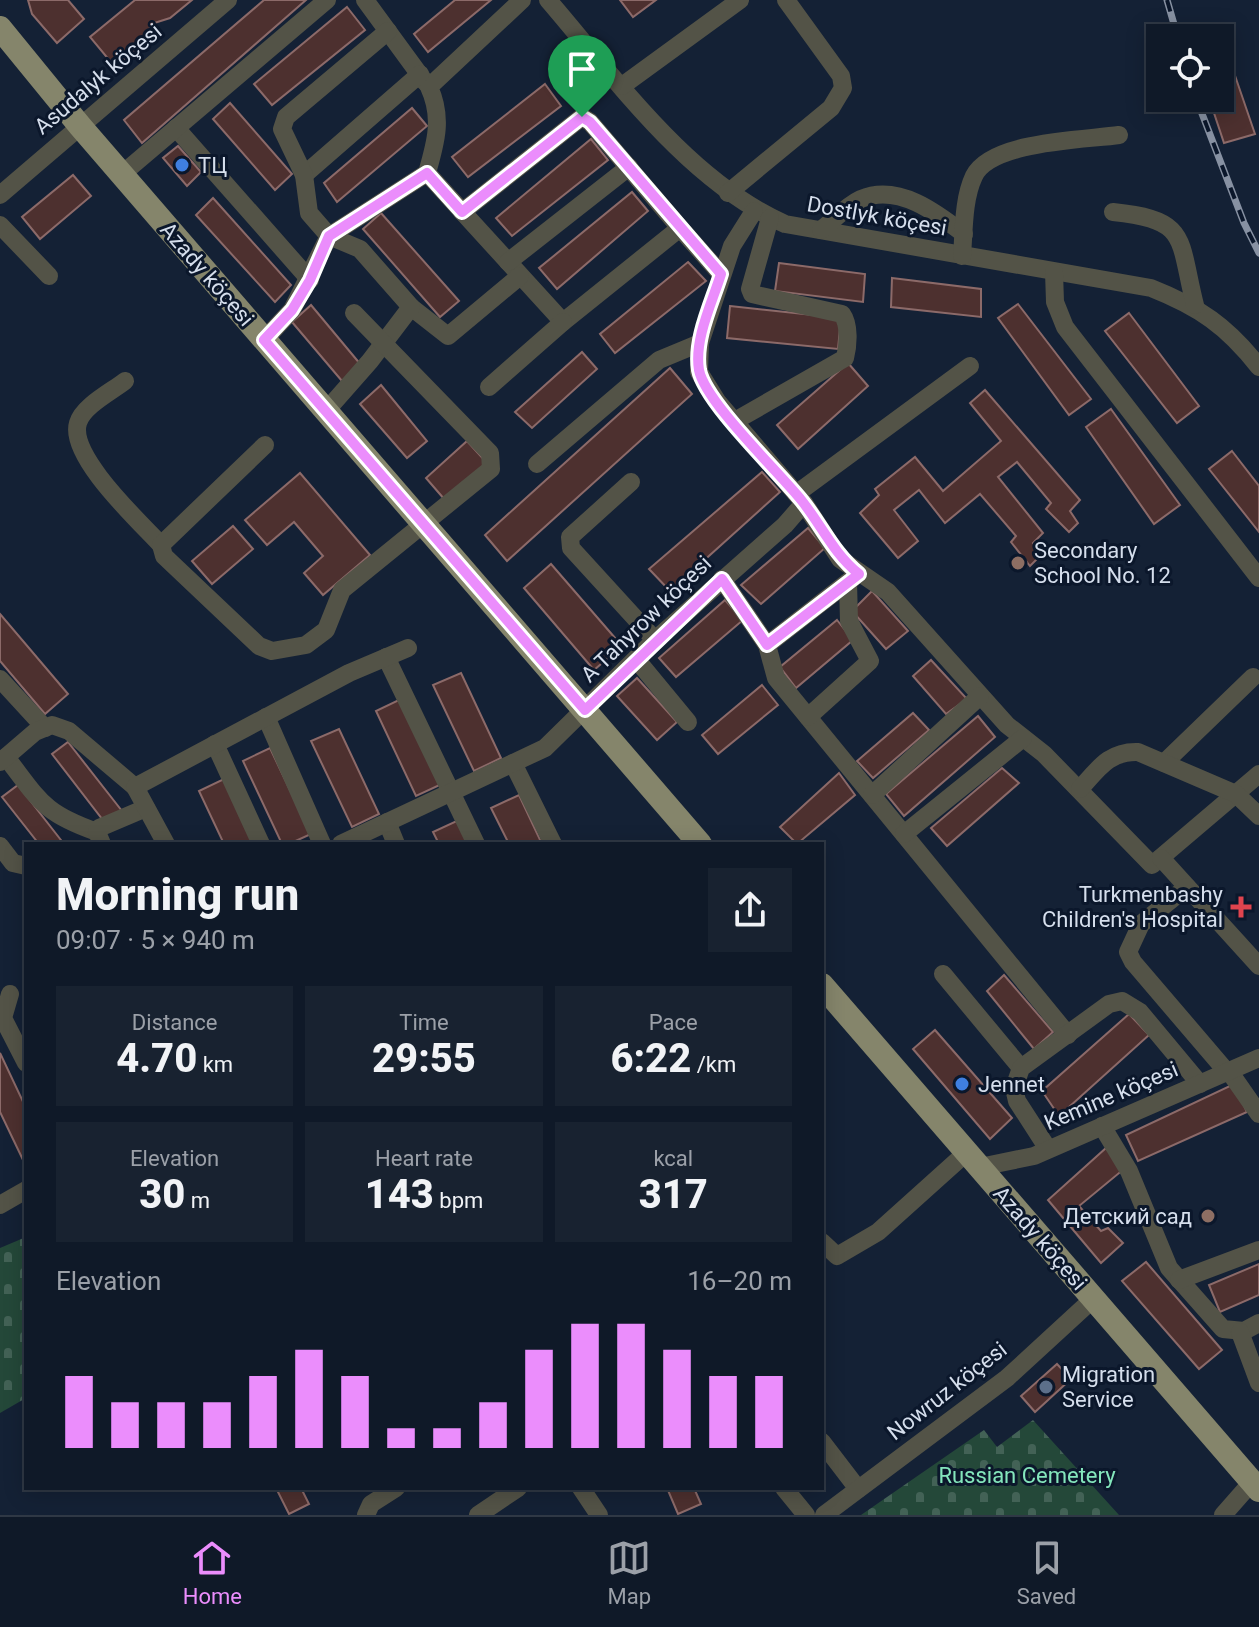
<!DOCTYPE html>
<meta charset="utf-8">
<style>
:root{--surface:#0f1928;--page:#182230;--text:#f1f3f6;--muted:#9ba0a8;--line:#2f3845;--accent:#eb8dfc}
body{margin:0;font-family:Roboto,sans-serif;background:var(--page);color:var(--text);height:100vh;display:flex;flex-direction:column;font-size:30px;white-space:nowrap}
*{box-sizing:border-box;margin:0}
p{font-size:26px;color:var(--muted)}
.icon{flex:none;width:44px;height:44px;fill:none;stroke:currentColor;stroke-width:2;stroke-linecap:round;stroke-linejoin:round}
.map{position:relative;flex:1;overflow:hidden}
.sheet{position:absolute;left:24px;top:842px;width:800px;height:648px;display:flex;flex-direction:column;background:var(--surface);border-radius:0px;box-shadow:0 4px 20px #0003,0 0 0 2px var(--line)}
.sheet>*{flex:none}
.buttons{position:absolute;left:1146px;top:24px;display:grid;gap:16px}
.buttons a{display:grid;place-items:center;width:88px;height:88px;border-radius:0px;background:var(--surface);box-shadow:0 4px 20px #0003,0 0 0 2px var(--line);font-size:40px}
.pin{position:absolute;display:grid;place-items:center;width:68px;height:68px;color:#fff;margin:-82px -34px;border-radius:50% 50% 50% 0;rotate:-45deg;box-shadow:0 0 8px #0007}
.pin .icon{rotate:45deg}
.round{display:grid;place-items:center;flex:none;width:84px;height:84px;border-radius:0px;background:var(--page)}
.headline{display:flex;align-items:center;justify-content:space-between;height:136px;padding:0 32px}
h1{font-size:44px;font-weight:800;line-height:60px}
.metrics{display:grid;grid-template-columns:repeat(3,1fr);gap:12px;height:136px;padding:8px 32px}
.metrics div{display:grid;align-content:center;border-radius:0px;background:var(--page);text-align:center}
.metrics b{font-size:40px;font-weight:800}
.metrics small{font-size:22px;font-weight:400}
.metrics p{font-size:22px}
.chart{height:224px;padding:16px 32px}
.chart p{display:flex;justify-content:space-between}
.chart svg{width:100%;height:144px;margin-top:8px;stroke:var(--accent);stroke-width:6}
.menu{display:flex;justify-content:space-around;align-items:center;height:112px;border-top:2px solid var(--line);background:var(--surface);font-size:22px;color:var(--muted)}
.menu a{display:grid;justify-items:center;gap:4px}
.menu .selected{color:var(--accent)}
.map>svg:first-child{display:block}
.cemetery{fill:url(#cemetery-stones)}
.building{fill:#4d302f;stroke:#8c6a69;stroke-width:2}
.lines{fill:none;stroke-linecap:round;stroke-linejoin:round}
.minor{stroke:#535347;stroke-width:18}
.major{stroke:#85856b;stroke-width:24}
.rail-casing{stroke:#8791a2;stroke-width:7}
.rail{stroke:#0b172b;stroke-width:4;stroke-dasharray:12;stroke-linecap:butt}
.route-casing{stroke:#fff;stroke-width:16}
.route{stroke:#eb8dfc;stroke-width:10}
.shop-dot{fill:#3f7fe0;stroke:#0b172b;stroke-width:3}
.education-dot{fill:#8d6e63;stroke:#0b172b;stroke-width:3}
.health-dot{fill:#e0444e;stroke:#0b172b;stroke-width:3}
.service-dot{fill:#5c6f8a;stroke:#0b172b;stroke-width:3}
.labels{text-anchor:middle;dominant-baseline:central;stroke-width:6;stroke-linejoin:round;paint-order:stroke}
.street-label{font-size:22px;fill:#d5deec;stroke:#0b172b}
.poi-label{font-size:22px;fill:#d5deec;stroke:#0b172b;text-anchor:start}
.park-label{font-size:22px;fill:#84e6bc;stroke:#0b172b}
</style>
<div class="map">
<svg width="1259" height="1515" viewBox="0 0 1259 1515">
<defs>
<pattern id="cemetery-stones" width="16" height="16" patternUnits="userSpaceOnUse" patternTransform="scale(2)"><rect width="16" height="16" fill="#244839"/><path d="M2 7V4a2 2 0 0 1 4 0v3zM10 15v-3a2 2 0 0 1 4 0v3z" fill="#436256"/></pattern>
</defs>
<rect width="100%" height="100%" fill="#142135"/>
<g class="cemetery">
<polygon points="26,1237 26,1398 0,1413 0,1248"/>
<polygon points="1033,1420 1119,1515 861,1515 984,1430 997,1447"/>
</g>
<g class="building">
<polygon points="28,0 68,0 84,19 57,43 32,14"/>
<polygon points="135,0 192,0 170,18 151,24 146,41 115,67 90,37"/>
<polygon points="264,0 306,0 142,143 124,120"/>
<polygon points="455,0 491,0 428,52 414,34"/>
<polygon points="620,0 656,0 633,17"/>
<polygon points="347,7 365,30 272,105 254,84"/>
<polygon points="1230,61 1255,134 1224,143 1209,98 1220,98 1220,64"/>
<polygon points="545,84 561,106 468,177 452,157"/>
<polygon points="230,103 292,174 275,190 213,119"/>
<polygon points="412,108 427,126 337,202 324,183"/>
<polygon points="591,139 608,160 512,236 496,218"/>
<polygon points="178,146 201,172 187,186 163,158"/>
<polygon points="73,175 91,196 40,239 22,217"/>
<polygon points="632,192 648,211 557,289 539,268"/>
<polygon points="213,198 291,285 275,302 196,215"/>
<polygon points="381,213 459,301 440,317 363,229"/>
<polygon points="688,262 706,281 615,353 600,334"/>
<polygon points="779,263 865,274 863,302 775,291"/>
<polygon points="892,278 981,289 981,317 891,307"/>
<polygon points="1018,304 1091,399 1069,415 998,318"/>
<polygon points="311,305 361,365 342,381 292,322"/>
<polygon points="730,306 841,318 838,349 727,338"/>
<polygon points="1129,313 1199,406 1177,423 1105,331"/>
<polygon points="582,352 597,369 532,428 515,412"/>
<polygon points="848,363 868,386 798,449 777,425"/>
<polygon points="670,368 692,394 507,561 485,535"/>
<polygon points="381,385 427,441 407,458 360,404"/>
<polygon points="985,390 1080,500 1070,511 1078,523 1069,532 1046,509 1051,503 1017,462 998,477 1043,533 1033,543 1042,554 1030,566 1011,542 1016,536 980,494 945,523 919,490 894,510 918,541 898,558 860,513 879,495 875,489 915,457 943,491 1001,441 970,403"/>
<polygon points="1111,409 1180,505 1154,524 1086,427"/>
<polygon points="467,441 488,464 445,500 426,478"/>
<polygon points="1232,451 1259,486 1259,532 1209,469"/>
<polygon points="762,472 780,492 670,591 649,569"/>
<polygon points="300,473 370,555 323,595 304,573 323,556 294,522 267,545 245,520"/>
<polygon points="233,526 253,549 212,584 192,561"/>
<polygon points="808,528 825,548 761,604 741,585"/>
<polygon points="551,564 622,646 594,670 524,588"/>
<polygon points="872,591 908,631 886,649 852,611"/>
<polygon points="725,600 743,620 676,677 659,658"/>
<polygon points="0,614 68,694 45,714 0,661"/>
<polygon points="837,620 853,640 796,688 780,667"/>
<polygon points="931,660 967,699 946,714 913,676"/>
<polygon points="461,673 501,758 474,771 433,685"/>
<polygon points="637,678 677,722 657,740 617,696"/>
<polygon points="762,685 778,705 718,754 702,735"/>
<polygon points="403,698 444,783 416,796 376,711"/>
<polygon points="913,713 929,730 873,778 857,761"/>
<polygon points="978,716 995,737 904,816 886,794"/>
<polygon points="339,729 379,814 352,827 311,741"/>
<polygon points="68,742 122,811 106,824 52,754"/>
<polygon points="270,748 311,834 289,844 282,844 243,761"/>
<polygon points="1002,768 1019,783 947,846 931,828"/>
<polygon points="839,773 855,795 797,844 780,827"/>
<polygon points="226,778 257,844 224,844 199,791"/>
<polygon points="18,785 64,844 39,844 2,797"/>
<polygon points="519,795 542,844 509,844 491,808"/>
<polygon points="461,819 472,844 439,844 433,832"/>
<polygon points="1004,975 1053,1032 1034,1049 987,991"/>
<polygon points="1129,1014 1149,1035 1059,1116 1042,1091"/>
<polygon points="935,1030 1012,1118 990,1139 913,1049"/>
<polygon points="0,1053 26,1108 24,1162 0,1112"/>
<polygon points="1234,1084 1247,1112 1138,1161 1126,1135"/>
<polygon points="1106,1148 1124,1169 1079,1206 1101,1231 1108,1228 1123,1243 1101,1263 1048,1200"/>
<polygon points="1146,1262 1222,1350 1199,1369 1122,1281"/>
<polygon points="1259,1264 1259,1295 1220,1312 1209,1285"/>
<polygon points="1057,1364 1071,1379 1035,1412 1021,1396"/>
<polygon points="276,1488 301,1488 309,1504 289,1514"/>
<polygon points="667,1488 694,1488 701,1504 678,1514"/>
</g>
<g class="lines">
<g class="minor">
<polyline points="365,0 425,82"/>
<path d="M522,0L429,87C443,117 436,142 427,173L563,322L680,228L721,274"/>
<path d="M548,0C616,79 688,181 785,224L1151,288C1199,307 1227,326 1259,367"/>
<polyline points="622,86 740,0"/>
<polyline points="176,128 310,280"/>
<polyline points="121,175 327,0"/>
<polyline points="304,175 420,74"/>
<polyline points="728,193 831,108 843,88 841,76 786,0"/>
<polyline points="0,195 228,0"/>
<polyline points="754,211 732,246 700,343 699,372 717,401 804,503 840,559 888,592 1007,725 1044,754 1152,865 1259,774"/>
<polyline points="462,212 582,117 590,122 680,228"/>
<path d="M1113,212C1190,220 1178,238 1195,305"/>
<polyline points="0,225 49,276"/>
<path d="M821,230C834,220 846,206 861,199C898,183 937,213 964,234"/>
<polyline points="329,236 427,173"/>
<path d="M962,256C964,231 963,199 974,176C991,141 1084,140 1119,135"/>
<polyline points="508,262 629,167"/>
<polyline points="1054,272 1055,302 1065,327 1259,578"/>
<polyline points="411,307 448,336 520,276"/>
<polyline points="264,340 292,310 329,236 309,213 304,175 282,129 286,117 388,31"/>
<path d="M125,381C111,392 83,406 78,423C68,456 140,522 161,545"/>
<polyline points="489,387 563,322"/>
<polyline points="326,411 370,361 411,307 360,249 329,236"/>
<path d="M733,422L845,358C848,346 850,325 842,314L752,294L750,289L770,218"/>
<polyline points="265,445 161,545 164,556 259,646 272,651 306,645 326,630 342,590 491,469 490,453 354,313"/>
<polyline points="537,464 659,360 700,343"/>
<polyline points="631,482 570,537 571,548 655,640"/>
<polyline points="796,494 970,366"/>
<polyline points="722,579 767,645 776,678 1068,1035"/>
<polyline points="767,645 853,578"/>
<polyline points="386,657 476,844"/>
<polyline points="636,659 688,722"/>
<polyline points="0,679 45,728"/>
<polyline points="266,717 322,844"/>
<polyline points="808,717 870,661 849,621 848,582"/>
<polyline points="215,744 261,844"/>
<path d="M6,757C40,801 43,813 97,832"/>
<polyline points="0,762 35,732 52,725 69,731 135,787"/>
<polyline points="513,763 553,844"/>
<polyline points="1164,763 1253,677"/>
<path d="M1080,789C1098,769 1109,751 1138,752L1236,794L1259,816"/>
<polyline points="872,795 980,696"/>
<polyline points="387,822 396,844"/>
<polyline points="904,834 1023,738"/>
<polyline points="102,844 97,832 99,828 146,808"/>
<polyline points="166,844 135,787 349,673 408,648"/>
<polyline points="341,844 545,748 655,640 785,525 804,503"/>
<polyline points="0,846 13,863 26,866"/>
<polyline points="1161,858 1259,966"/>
<polyline points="1187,887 1141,924 1128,952 1133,962 1227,1072"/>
<polyline points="943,974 1021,1068"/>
<polyline points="10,994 3,1018 26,1063"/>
<polyline points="1229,1071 1259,1114"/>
<polyline points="1102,1126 1129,1171 1169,1268 1223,1329 1244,1331 1259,1323"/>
<polyline points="1048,1149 1017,1101 1014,1088 1021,1068 1109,1004 1122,1001 1140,1012 1200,1084"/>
<polyline points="980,1167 1034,1156 1259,1058"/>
<polyline points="0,1205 26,1190"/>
<polyline points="822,1242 837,1256 878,1232 967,1152"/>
<polyline points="1179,1280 1259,1250"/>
<polyline points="1240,1332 1259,1383"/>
<polyline points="822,1442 858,1489"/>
<polyline points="581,1488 599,1515"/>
<polyline points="784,1488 806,1515"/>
<polyline points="366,1515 371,1504 396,1488"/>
<polyline points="478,1515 518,1488"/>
<polyline points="824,1515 1007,1378 1093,1299"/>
<polyline points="1223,1515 1252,1482"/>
</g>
<g class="major">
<polyline points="0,28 80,126 700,844"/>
<polyline points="822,985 1259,1490"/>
</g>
<g class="rail-casing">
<g id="rail">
<polyline points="1167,0 1178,38"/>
<polyline points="1196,98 1244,223 1259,253"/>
</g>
</g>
<use href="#rail" class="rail"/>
</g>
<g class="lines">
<g class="route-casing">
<path id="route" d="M582,117L590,122L721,274C712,303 694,339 699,370C705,402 779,472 802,501C822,526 833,553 859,574L767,645L722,579L585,710L264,340L292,310L310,280L329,236L427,173L462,212Z"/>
</g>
<use href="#route" class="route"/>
</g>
<g class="shop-dot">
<circle cx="182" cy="165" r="8"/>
<circle cx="962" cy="1084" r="8"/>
</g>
<g class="education-dot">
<circle cx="1018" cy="563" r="8"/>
<circle cx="1208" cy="1216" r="8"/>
</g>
<path class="health-dot" d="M1237 895h8v8h8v8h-8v8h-8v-8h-8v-8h8z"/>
<circle class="service-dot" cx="1046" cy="1387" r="8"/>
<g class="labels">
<g class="street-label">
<text transform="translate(98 79) rotate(-40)">Asudalyk köçesi</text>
<text transform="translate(877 216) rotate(10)">Dostlyk köçesi</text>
<text transform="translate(207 274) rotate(49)">Azady köçesi</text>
<text transform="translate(646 619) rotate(-44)">A Tahyrow köçesi</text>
<text transform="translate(1111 1096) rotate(-23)">Kemine köçesi</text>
<text transform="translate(1040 1238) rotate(49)">Azady köçesi</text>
<text transform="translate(947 1391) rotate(-38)">Nowruz köçesi</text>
</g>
<g class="poi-label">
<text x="198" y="165">ТЦ</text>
<text x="1034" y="550">Secondary<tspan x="1034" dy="25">School No. 12</tspan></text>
<text x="1223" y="894" text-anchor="end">Turkmenbashy<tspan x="1223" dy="25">Children's Hospital</tspan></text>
<text x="978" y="1084">Jennet</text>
<text x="1192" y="1216" text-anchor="end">Детский сад</text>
<text x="1062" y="1374">Migration<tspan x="1062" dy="25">Service</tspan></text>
</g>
<g class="park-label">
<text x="1027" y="1475">Russian Cemetery</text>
</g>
</g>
</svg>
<div class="buttons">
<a><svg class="icon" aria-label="locate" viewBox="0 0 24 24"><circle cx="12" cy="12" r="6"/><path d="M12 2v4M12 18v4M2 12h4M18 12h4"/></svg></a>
</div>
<div class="pin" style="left:582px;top:117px;background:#1e9e55"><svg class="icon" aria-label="arrive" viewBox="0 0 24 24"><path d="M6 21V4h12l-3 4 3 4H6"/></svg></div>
<section class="sheet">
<div class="headline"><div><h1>Morning run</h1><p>09:07 · 5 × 940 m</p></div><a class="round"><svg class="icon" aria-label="share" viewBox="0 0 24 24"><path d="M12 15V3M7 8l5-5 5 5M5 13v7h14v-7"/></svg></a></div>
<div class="metrics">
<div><p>Distance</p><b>4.70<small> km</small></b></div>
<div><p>Time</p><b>29:55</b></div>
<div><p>Pace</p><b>6:22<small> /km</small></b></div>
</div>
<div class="metrics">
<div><p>Elevation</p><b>30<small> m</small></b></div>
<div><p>Heart rate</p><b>143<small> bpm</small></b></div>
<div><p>kcal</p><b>317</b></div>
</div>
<div class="chart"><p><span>Elevation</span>16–20 m</p>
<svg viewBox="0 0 160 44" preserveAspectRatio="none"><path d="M5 44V22M15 44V30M25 44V30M35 44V30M45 44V22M55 44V14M65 44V22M75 44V38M85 44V38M95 44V30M105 44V14M115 44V6M125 44V6M135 44V14M145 44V22M155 44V22"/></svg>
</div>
</section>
</div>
<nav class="menu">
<a class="selected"><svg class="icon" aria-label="home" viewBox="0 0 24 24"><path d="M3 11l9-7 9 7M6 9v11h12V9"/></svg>Home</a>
<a><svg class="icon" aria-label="map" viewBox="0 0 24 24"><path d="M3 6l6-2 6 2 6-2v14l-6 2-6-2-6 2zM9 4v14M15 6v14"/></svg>Map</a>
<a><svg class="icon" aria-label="saved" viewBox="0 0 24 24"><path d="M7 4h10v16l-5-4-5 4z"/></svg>Saved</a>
</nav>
